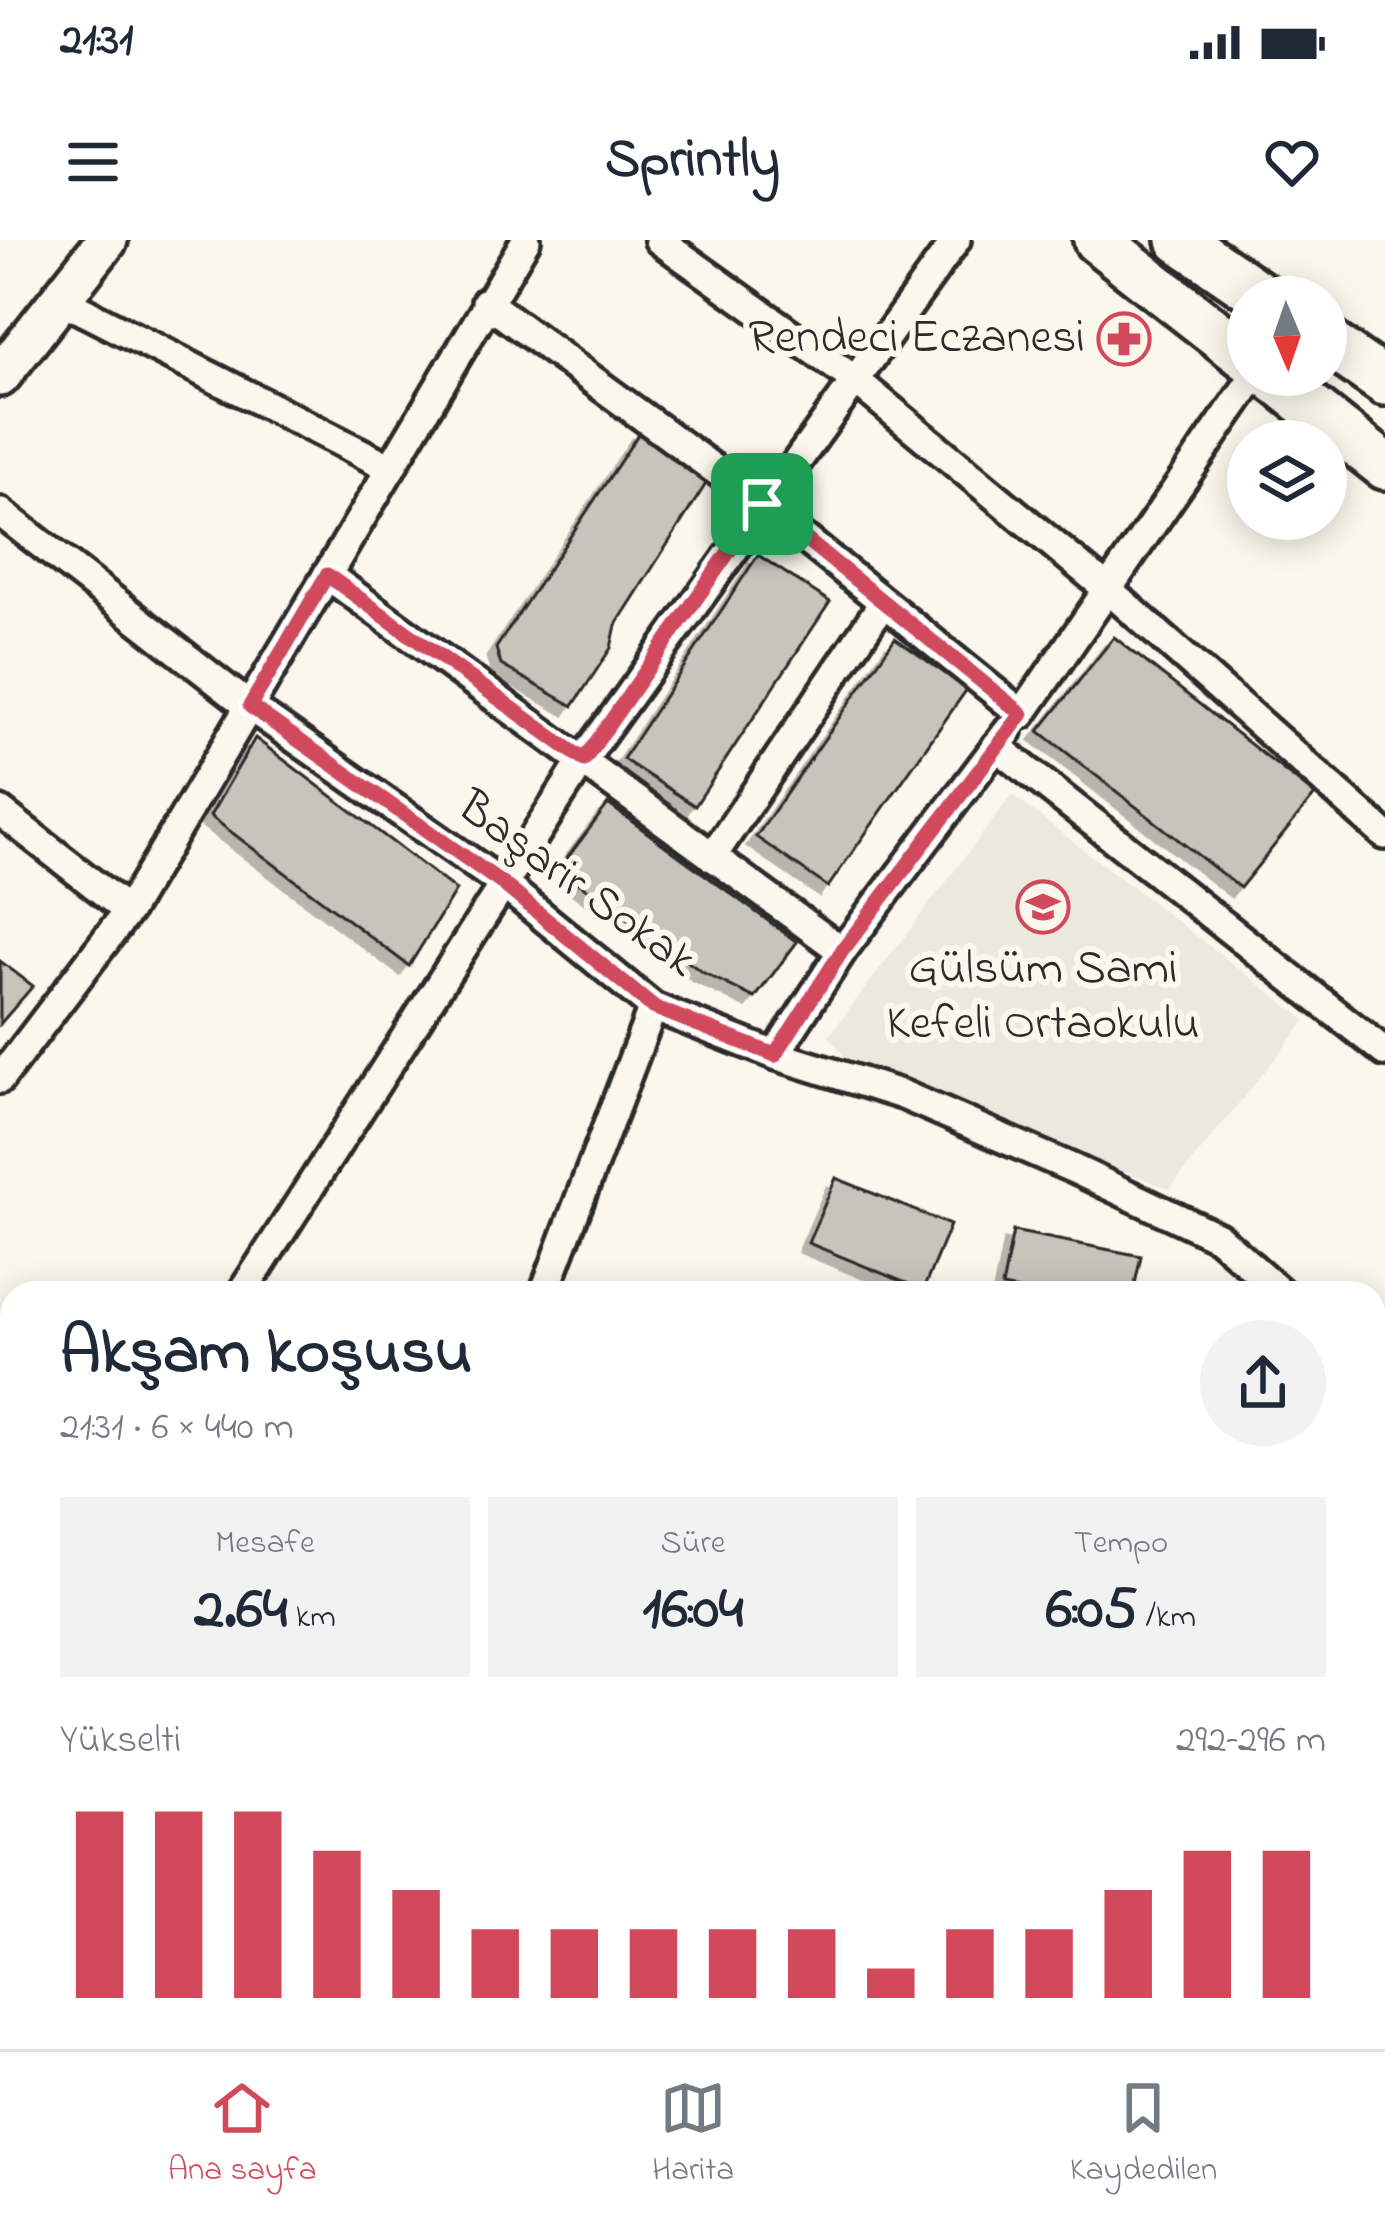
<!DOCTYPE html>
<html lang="tr">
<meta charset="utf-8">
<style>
:root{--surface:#fff;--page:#f2f2f3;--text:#1f2937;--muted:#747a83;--line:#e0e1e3;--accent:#d1495b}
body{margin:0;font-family:"Indie Flower",sans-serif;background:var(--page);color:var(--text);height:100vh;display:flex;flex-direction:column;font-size:45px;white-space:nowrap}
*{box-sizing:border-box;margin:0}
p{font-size:39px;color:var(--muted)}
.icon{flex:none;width:66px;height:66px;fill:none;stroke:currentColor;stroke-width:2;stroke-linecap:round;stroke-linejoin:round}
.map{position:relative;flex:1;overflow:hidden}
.drawer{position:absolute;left:0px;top:1041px;width:1386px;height:768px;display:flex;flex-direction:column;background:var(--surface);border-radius:36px 36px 0 0;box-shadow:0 6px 30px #0003}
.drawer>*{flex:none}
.needle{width:78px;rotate:178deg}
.tools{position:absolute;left:1227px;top:36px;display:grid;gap:24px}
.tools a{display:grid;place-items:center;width:120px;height:120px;border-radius:50%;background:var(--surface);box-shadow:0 6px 30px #0003;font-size:60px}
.pin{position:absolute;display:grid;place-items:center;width:102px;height:102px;color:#fff;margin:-51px;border-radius:24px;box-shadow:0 6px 18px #0006}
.round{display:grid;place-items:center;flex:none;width:126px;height:126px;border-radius:63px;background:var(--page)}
.summary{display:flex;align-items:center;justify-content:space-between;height:204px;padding:0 60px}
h1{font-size:66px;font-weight:700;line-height:90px}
.stats{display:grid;grid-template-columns:repeat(3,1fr);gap:18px;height:204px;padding:12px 60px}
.stats div{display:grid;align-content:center;border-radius:0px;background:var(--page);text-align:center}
.stats b{font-size:60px;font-weight:700}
.stats small{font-size:33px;font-weight:400}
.stats p{font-size:33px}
.chart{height:336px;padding:24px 60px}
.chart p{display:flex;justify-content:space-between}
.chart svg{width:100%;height:216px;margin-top:12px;stroke:var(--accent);stroke-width:6}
.status{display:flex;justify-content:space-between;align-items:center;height:84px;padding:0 60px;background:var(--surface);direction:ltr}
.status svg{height:33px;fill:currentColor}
header{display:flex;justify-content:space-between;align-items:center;height:156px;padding:0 60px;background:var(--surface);font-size:54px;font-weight:700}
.tab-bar{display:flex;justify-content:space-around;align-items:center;height:168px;border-top:3px solid var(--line);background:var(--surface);font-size:33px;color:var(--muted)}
.tab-bar a{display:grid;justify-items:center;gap:6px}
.tab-bar .active{color:var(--accent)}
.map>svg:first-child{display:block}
.built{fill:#ebe8de}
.green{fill:#dddad0;stroke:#84827e;stroke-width:3}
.building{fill:#c7c4bc;stroke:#2b2b2b;stroke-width:3;filter:url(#shadow)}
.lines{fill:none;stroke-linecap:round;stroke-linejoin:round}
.street-casing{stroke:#2b2b2b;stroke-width:36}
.secondary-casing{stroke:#2b2b2b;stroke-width:48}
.primary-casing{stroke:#2b2b2b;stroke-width:54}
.path{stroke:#2b2b2b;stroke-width:6;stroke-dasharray:12 9;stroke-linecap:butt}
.street{stroke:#fbf7ec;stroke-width:27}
.secondary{stroke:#fbf7ec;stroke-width:39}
.primary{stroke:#fbf7ec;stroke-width:45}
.route-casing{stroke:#fff;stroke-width:24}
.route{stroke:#d1495b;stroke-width:15}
.labels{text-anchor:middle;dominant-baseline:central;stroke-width:12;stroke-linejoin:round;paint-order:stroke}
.poi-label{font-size:48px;fill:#2b2b2b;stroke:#fbf7ec;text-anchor:end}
.street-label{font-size:48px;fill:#2b2b2b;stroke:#fbf7ec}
</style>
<div class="status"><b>21:31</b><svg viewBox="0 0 49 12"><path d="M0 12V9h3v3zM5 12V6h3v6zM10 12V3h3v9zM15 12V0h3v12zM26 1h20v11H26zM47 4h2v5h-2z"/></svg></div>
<header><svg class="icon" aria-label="menu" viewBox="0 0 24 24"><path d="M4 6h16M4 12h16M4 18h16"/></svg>Sprintly<svg class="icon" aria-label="heart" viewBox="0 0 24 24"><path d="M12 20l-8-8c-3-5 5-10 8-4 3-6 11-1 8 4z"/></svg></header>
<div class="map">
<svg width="1385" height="1809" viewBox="0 0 1385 1809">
<defs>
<filter id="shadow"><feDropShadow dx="-9" dy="9" stdDeviation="0" flood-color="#0004"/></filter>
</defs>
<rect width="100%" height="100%" fill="#fbf7ec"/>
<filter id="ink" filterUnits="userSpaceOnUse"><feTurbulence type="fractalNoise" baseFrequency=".00833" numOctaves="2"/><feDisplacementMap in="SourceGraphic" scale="24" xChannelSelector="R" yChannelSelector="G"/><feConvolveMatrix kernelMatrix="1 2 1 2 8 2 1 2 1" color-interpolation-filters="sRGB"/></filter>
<g filter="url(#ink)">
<g class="built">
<polygon points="1012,555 1306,780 1170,949 850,823 829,796"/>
<polygon points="12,1498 12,1697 0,1688 0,1516"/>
</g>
<polygon class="green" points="160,1797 563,1797 580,1809 177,1809"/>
<g class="building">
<polygon points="641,190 711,236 616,385 611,408 573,466 501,425 496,408"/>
<polygon points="758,315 830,362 695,566 623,519"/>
<polygon points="1114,397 1315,555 1240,648 1039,491"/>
<polygon points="895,398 967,449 828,647 756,597"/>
<polygon points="255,498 456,650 409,726 210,576"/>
<polygon points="608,564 797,702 755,758 702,732 559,629"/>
<polygon points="0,721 33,746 0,784"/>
<polygon points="836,938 950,985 923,1050 808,1003"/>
<polygon points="1013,991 1141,1016 1133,1053 1034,1053 1002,1047"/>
<polygon points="0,1212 12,1219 12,1285 0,1306"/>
</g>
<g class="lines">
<g class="street-casing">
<g id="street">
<polyline points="659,0 855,140 1111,352 1385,595"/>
<polyline points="59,59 391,228"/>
<polyline points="486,62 762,264 1022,474 1255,135"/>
<polyline points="0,272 250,467 503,644 653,767 775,815 903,855 1074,929 1218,997 1281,1053"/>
<polyline points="327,335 842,711"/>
<polyline points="996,506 1385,812"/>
<polyline points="0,571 128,671"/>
<polyline points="712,617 883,363"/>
<polyline points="775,815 842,711 1008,491"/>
<polyline points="0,839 128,671 526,0"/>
<polyline points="242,1053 583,520 956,0"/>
<polyline points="544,1053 653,767"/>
<polyline points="0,1120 12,1128"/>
<polyline points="1374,1129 1385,1115"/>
<polyline points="1374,1146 1385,1156"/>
<polyline points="1374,1512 1385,1522"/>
<polyline points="1253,1797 1266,1809"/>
</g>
</g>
<g class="secondary-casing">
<g id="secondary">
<polyline points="0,136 107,0"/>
<polyline points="0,1369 12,1377"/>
<polyline points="0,1411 12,1418"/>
<polyline points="606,1797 623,1809"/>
<polyline points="690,1797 709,1809"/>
</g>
</g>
<g class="primary-casing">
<g id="primary">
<polyline points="1097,0 1248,118"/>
<polyline points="1180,0 1263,57"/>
<polyline points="1326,101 1385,142"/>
<polyline points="1270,135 1385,226"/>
</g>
</g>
<g class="path">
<polyline points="421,1797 425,1809"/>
<polyline points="355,1809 363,1797"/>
</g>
<use href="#street" class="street"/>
<use href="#secondary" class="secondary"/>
<use href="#primary" class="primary"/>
</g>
</g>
<g class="lines" filter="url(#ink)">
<g class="route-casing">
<polygon id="route" points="762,264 1022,474 842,711 775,815 653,767 503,644 250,466 327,335 584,520"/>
</g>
<use href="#route" class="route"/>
</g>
<defs>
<g id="pharmacy-ring" transform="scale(2.7)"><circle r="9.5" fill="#fbf7ec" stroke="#d1495b" stroke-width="1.5"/><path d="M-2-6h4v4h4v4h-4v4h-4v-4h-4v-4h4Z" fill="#d1495b"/></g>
<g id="school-ring" transform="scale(2.7)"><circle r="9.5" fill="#fbf7ec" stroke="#d1495b" stroke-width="1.5"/><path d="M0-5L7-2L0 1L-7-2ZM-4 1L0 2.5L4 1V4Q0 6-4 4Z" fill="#d1495b"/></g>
</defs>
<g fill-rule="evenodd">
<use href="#pharmacy-ring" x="1124" y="99"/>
<use href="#school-ring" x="1043" y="667"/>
</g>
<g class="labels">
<g class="poi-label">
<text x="1085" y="99">Rendeci Eczanesi</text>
<text x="1043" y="730" text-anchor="middle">Gülsüm Sami<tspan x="1043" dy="55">Kefeli Ortaokulu</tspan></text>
</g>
<g class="street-label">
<text transform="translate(576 645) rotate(36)">Başarir Sokak</text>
</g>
</g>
</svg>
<div class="tools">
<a><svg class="needle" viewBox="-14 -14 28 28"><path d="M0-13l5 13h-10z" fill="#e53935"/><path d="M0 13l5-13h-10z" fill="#747a83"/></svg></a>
<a><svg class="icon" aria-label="layers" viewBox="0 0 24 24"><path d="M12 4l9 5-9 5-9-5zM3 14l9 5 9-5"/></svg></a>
</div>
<div class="pin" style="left:762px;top:264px;background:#1e9e55"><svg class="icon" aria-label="arrive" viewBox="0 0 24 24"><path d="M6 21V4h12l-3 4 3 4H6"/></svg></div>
<section class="drawer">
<div class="summary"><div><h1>Akşam koşusu</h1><p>21:31 · 6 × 440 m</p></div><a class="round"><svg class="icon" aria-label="share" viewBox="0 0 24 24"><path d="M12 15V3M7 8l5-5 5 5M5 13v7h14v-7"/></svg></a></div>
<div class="stats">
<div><p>Mesafe</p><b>2.64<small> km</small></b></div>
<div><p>Süre</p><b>16:04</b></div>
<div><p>Tempo</p><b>6:05<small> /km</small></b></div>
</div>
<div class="chart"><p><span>Yükselti</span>292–296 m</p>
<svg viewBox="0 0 160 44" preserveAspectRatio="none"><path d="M5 44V6M15 44V6M25 44V6M35 44V14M45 44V22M55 44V30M65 44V30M75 44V30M85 44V30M95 44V30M105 44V38M115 44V30M125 44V30M135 44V22M145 44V14M155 44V14"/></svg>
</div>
</section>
</div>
<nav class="tab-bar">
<a class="active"><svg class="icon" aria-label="home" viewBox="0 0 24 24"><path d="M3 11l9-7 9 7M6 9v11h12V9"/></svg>Ana sayfa</a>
<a><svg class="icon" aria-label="map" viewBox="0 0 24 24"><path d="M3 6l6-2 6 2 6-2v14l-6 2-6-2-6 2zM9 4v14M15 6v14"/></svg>Harita</a>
<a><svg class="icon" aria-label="saved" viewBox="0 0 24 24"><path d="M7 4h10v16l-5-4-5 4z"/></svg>Kaydedilen</a>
</nav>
